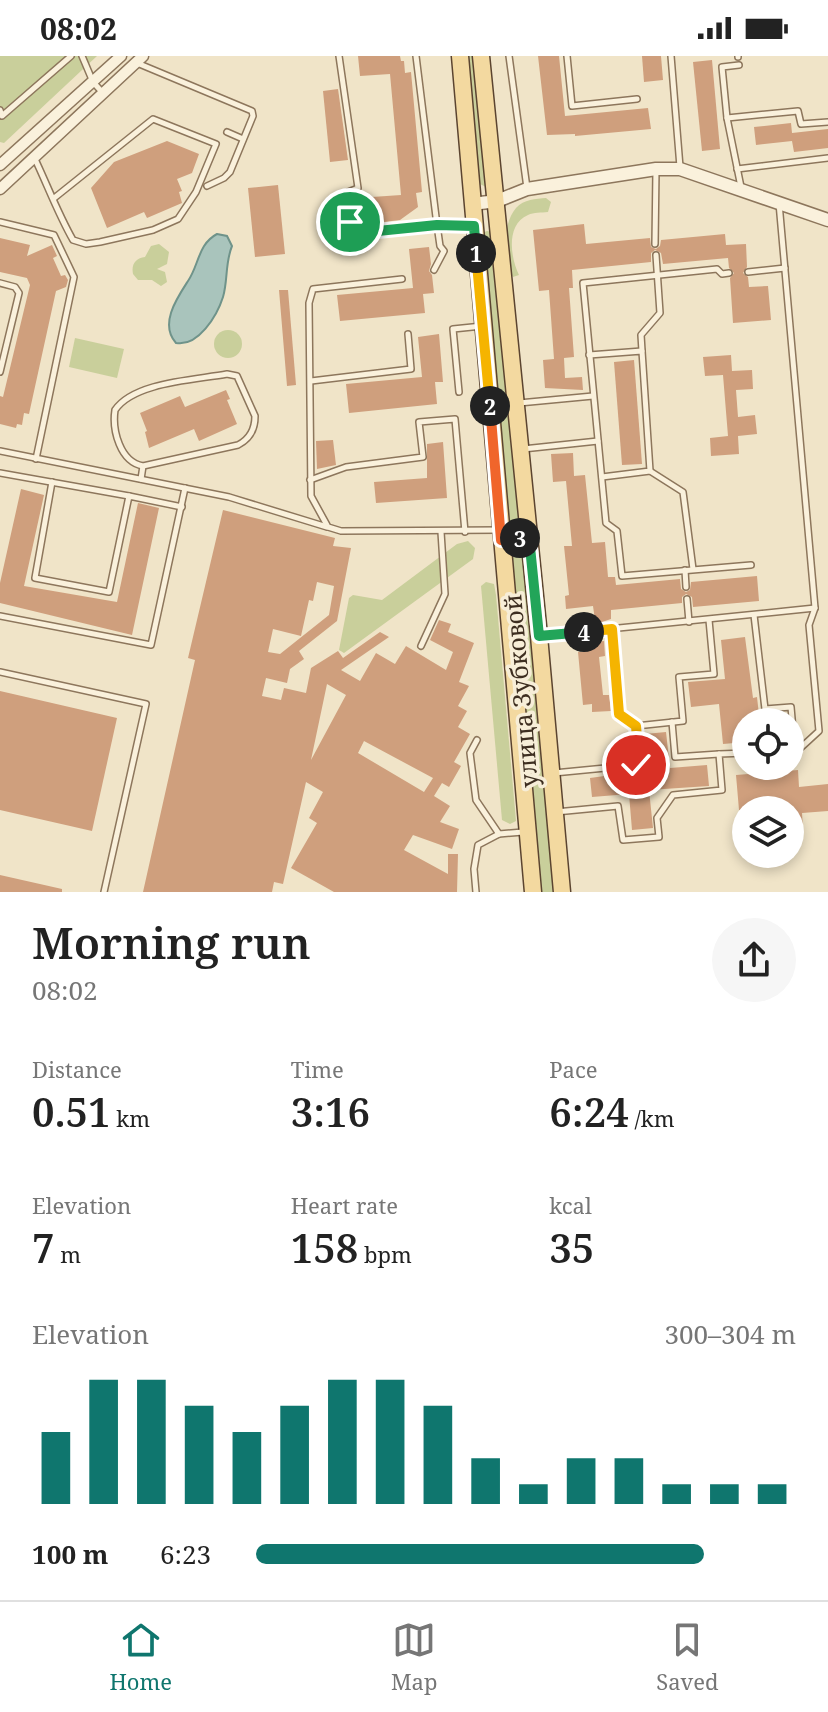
<!DOCTYPE html>
<meta charset="utf-8">
<style>
:root{--surface:#fff;--page:#f6f6f6;--text:#222;--muted:#767676;--line:#e0e0e0;--accent:#0f766e}
body{margin:0;font-family:"Noto Serif",serif;background:var(--page);color:var(--text);height:100vh;display:flex;flex-direction:column;font-size:30px;white-space:nowrap}
*{box-sizing:border-box;margin:0}
p{font-size:26px;color:var(--muted)}
.icon{flex:none;width:44px;height:44px;fill:none;stroke:currentColor;stroke-width:2;stroke-linecap:round;stroke-linejoin:round}
.map{position:relative;height:836px;overflow:hidden}
.details{display:flex;flex-direction:column;background:var(--surface);flex:1}
.details>*{flex:none}
.tools{position:absolute;left:732px;top:652px;display:grid;gap:16px}
.tools a{display:grid;place-items:center;width:72px;height:72px;border-radius:50%;background:var(--surface);box-shadow:0 4px 12px #0003;font-size:40px}
.pin{position:absolute;display:grid;place-items:center;width:68px;height:68px;color:#fff;margin:-34px;border:4px solid #fff;border-radius:50%;box-shadow:0 2px 8px #0007}
.km{position:absolute;width:40px;height:40px;margin:-20px;border-radius:50%;background:#222;color:#fff;font-size:22px;line-height:40px;text-align:center}
.round{display:grid;place-items:center;flex:none;width:84px;height:84px;border-radius:42px;background:var(--page)}
.overview{display:flex;align-items:center;justify-content:space-between;height:136px;padding:0 32px}
h1{font-size:44px;font-weight:600;line-height:60px}
.stats{display:grid;grid-template-columns:repeat(3,1fr);gap:12px;height:136px;padding:8px 32px}
.stats div{display:grid;align-content:center}
.stats b{font-size:40px;font-weight:600}
.stats small{font-size:22px;font-weight:400}
.stats p{font-size:22px}
.chart{height:224px;padding:16px 32px}
.chart p{display:flex;justify-content:space-between}
.chart svg{width:100%;height:144px;margin-top:8px;stroke:var(--accent);stroke-width:6}
ul{padding:0 32px;list-style:none;font-size:26px}
li{display:grid;grid-template-columns:128px 96px 1fr;align-items:center;height:60px}
li i{height:20px;border-radius:10px;background:var(--accent)}
.status{display:flex;justify-content:space-between;align-items:center;height:56px;padding:0 40px;background:var(--surface);direction:ltr}
.status svg{height:22px;fill:currentColor}
.tabs{display:flex;justify-content:space-around;align-items:center;height:112px;border-top:2px solid var(--line);background:var(--surface);font-size:22px;color:var(--muted)}
.tabs a{display:grid;justify-items:center;gap:4px}
.tabs .on{color:var(--accent)}
.map>svg:first-child{display:block}
.green{fill:#c9cf9b}
.water{fill:#a9c4bc;stroke:#6f938a;stroke-width:2}
.building{fill:#cf9f7d;fill-rule:evenodd}
.lines{fill:none;stroke-linecap:round;stroke-linejoin:round}
.service-casing{stroke:#8d765c;stroke-width:8}
.minor-casing{stroke:#8d765c;stroke-width:13}
.tertiary-casing{stroke:#8d765c;stroke-width:15}
.primary-casing{stroke:#5b4430;stroke-width:19}
.service{stroke:#faf1dc;stroke-width:5}
.minor{stroke:#faf1dc;stroke-width:10}
.tertiary{stroke:#faf1dc;stroke-width:12}
.primary{stroke:#f3d9a0;stroke-width:16}
.split-1-casing{stroke:#fff;stroke-width:16}
.split-2-casing{stroke:#fff;stroke-width:16}
.split-3-casing{stroke:#fff;stroke-width:16}
.split-4-casing{stroke:#fff;stroke-width:16}
.split-5-casing{stroke:#fff;stroke-width:16}
.split-1{stroke:#22a559;stroke-width:10}
.split-2{stroke:#f5b400;stroke-width:10}
.split-3{stroke:#f0652b;stroke-width:10}
.split-4{stroke:#22a559;stroke-width:10}
.split-5{stroke:#f5b400;stroke-width:10}
.labels{text-anchor:middle;dominant-baseline:central;stroke-width:7;stroke-linejoin:round;paint-order:stroke}
.street-label{font-size:24px;fill:#3d2e20;stroke:#f7eed8}
</style>
<div class="status"><b>08:02</b><svg viewBox="0 0 49 12"><path d="M0 12V9h3v3zM5 12V6h3v6zM10 12V3h3v9zM15 12V0h3v12zM26 1h20v11H26zM47 4h2v5h-2z"/></svg></div>
<div class="map">
<svg width="828" height="836" viewBox="0 0 828 836">
<rect width="100%" height="100%" fill="#f0e4c8"/>
<g class="green">
<polygon points="0,0 97,0 4,87 0,86"/>
<polygon points="468,0 475,0 486,131 478,127"/>
<path d="M546,142L551,146L548,156C541,157 534,156 528,159C505,169 511,203 519,219L513,221C503,205 502,168 516,152C524,143 536,143 546,142Z"/>
<polygon points="487,175 492,176 523,473 520,477 509,478 482,177"/>
<path d="M159,188L169,196L167,208L157,213L165,216L167,226L161,230L152,224H138L133,218C131,208 136,202 145,201L151,190Z"/>
<circle cx="228" cy="288" r="14"/>
<polygon points="75,282 124,293 117,322 69,311"/>
<polygon points="468,485 475,492 473,503 344,597 339,594 349,542 353,539 382,544 457,488"/>
<polygon points="515,488 521,489 525,495 557,836 538,836 509,490"/>
<polygon points="486,526 494,528 496,539 516,765 510,768 502,764 481,530"/>
</g>
<path class="water" d="M217,178L227,180L232,190C225,207 228,224 223,241C217,260 198,291 176,287C159,268 177,242 188,225C199,209 198,188 217,178Z"/>
<g class="building">
<polygon points="358,0 400,0 401,5 404,5 405,17 411,16 422,136 416,137 418,151 400,164 384,166 383,163 374,162 372,141 401,139 390,18 360,20"/>
<polygon points="538,0 559,0 565,60 648,52 651,73 575,80 575,78 547,79"/>
<polygon points="642,0 661,0 663,24 644,26"/>
<polygon points="712,4 720,93 702,95 693,6"/>
<polygon points="338,33 348,104 330,106 323,35"/>
<polygon points="791,67 792,77 828,73 828,92 794,96 792,85 756,89 754,71"/>
<polygon points="167,85 199,98 192,117 177,123 182,135 179,136 182,147 147,162 144,156 107,172 91,132 114,106"/>
<polygon points="278,129 285,198 255,201 248,132"/>
<polygon points="584,168 586,188 650,182 651,191 656,193 660,190 661,184 725,178 726,189 746,188 747,211 743,217 748,221 749,231 768,230 771,264 733,267 730,222 734,217 729,212 728,202 663,208 661,197 655,194 651,197 651,206 572,214 573,232 569,232 574,301 564,302 565,322 582,321 583,334 545,332 543,304 554,303 549,234 539,235 533,174"/>
<polygon points="0,182 30,189 27,200 52,189 57,200 53,202 61,220 65,219 68,224 66,231 56,235 29,358 24,357 22,369 17,368 16,372 0,368 0,340 3,341 30,229 27,222 0,216"/>
<polygon points="429,191 431,208 429,215 432,219 434,237 423,238 425,257 340,265 337,239 413,232 409,193"/>
<polygon points="279,234 288,234 296,329 287,330"/>
<polygon points="439,278 443,326 435,326 437,348 349,357 346,328 422,321 418,281"/>
<polygon points="731,299 732,315 752,314 753,333 736,334 738,361 755,359 757,378 738,380 739,398 711,400 710,382 728,380 723,319 705,320 703,301"/>
<polygon points="634,304 642,408 622,409 614,306"/>
<polygon points="226,334 230,343 227,344 237,368 199,385 194,373 149,392 145,376 147,375 140,357 180,340 185,351"/>
<polygon points="333,384 336,409 317,413 316,385"/>
<polygon points="443,386 447,442 376,447 374,426 427,422 427,388"/>
<polygon points="573,397 574,420 585,419 592,487 605,486 608,521 615,521 616,529 680,523 681,533 686,536 690,534 691,526 757,520 759,545 693,551 692,541 686,538 682,541 682,547 611,554 611,563 599,567 595,564 593,550 566,553 565,540 569,539 564,490 572,490 566,425 553,426 551,398"/>
<polygon points="21,433 44,439 24,530 117,546 138,447 159,452 132,579 0,547 0,527"/>
<path d="M223,454L335,482L333,490L351,492L337,565L299,595L304,603L290,613L287,627L266,622L262,640L281,644L284,632L306,637L311,612L338,595L343,602L380,576L389,581L341,614L360,625L376,597L395,608L406,590L446,614L453,596L430,584L439,564L451,568L448,576L474,587L459,626L469,630L458,650L467,655L458,671L470,678L454,706L461,710L449,731L442,727L434,740L450,750L440,766L459,773L452,793L413,779L404,794L448,818V798H458L457,836H334L291,812L317,767L309,762L323,736L306,726L283,828L274,826L272,836H143L195,604L188,602ZM317,526L334,530L329,559L280,598L268,596L273,573L301,580L309,544L313,545ZM327,628L346,639L311,704ZM364,685L433,722L424,736L358,697Z"/>
<polygon points="745,581 753,642 757,641 759,659 783,657 784,666 746,666 746,686 723,688 719,648 691,651 688,626 725,623 721,584"/>
<polygon points="604,585 605,600 599,601 603,639 609,639 611,655 592,656 592,648 583,649 578,596 584,596 583,587"/>
<polygon points="0,635 117,662 92,775 0,754"/>
<polygon points="666,676 670,712 707,709 709,730 649,734 653,772 632,774 629,738 592,741 590,722 648,714 645,678"/>
<polygon points="798,714 799,731 828,728 828,755 802,757 803,773 790,774 790,754 739,754 736,719"/>
<polygon points="0,819 62,833 62,836 0,836"/>
</g>
<g class="lines">
<g class="service-casing">
<g id="service">
<polyline points="82,0 93,26 102,36"/>
<polyline points="339,0 358,132 348,136 350,166 368,176 437,169 473,170"/>
<polyline points="416,0 437,169 440,190 444,195 434,214"/>
<polyline points="509,0 527,132"/>
<polyline points="567,0 572,50 637,43"/>
<polyline points="671,0 680,111"/>
<polyline points="738,0 738,1"/>
<polyline points="137,7 252,55 253,60 230,116 224,122 207,130"/>
<polyline points="739,9 722,11 727,62 741,131"/>
<polyline points="0,54 2,60 71,0"/>
<polyline points="727,62 798,55 801,68 828,66"/>
<polyline points="227,76 243,83"/>
<path d="M34,101C47,128 58,158 73,184L86,188L100,186L153,174L178,163L196,136L216,88L153,63L53,143"/>
<polyline points="737,113 828,102"/>
<polyline points="779,147 815,552 809,569 819,675 795,697"/>
<polyline points="0,166 54,179 74,221 36,403"/>
<polyline points="655,188 656,114"/>
<polyline points="748,216 785,212"/>
<polyline points="729,217 722,218 717,213 583,227 606,467 617,475 622,520 751,509"/>
<polyline points="402,223 313,233 309,247 311,440 328,471 341,475 500,474"/>
<polyline points="0,227 15,231 19,237 0,316"/>
<polyline points="642,295 641,279 660,257 656,199"/>
<polyline points="589,299 642,295 650,415 602,421"/>
<polyline points="311,325 411,313 408,278"/>
<polyline points="459,336 453,273 482,270"/>
<polyline points="519,347 593,340"/>
<polyline points="523,393 598,385"/>
<polyline points="0,395 229,441 327,471"/>
<polyline points="650,415 683,436 693,513"/>
<polyline points="0,417 129,440"/>
<path d="M141,423L143,410L238,389C250,383 255,373 255,360L237,320L227,318C195,324 134,326 115,354C112,374 120,406 143,410"/>
<polyline points="310,424 346,411 423,401 419,366 455,363 465,476"/>
<polyline points="52,426 35,522 109,536 129,440 182,451"/>
<polyline points="685,514 686,531"/>
<polyline points="687,543 689,566"/>
<polyline points="754,559 765,653 791,651 795,697 790,697"/>
<polyline points="0,560 151,589 185,432"/>
<polyline points="612,573 619,658 636,670 683,665 679,621 714,618 709,564"/>
<polyline points="540,580 815,552"/>
<polyline points="421,590 445,538 441,476"/>
<polyline points="0,616 146,648 104,836"/>
<polyline points="672,666 675,701 719,698"/>
<polyline points="477,684 470,697 476,744 499,778"/>
<polyline points="554,717 636,709 639,705 636,670"/>
<polyline points="556,756 618,750 623,784 659,781 657,762 673,739 722,734 719,698 746,697"/>
<polyline points="476,836 474,813 478,789 499,778 523,776"/>
</g>
</g>
<g class="minor-casing">
<g id="minor">
<polyline points="0,109 121,0"/>
<polyline points="0,133 143,0"/>
</g>
</g>
<g class="tertiary-casing">
<polyline id="tertiary" points="472,148 497,145 527,133 656,113 680,113 828,164"/>
</g>
<g class="primary-casing">
<g id="primary">
<polyline points="460,0 533,836"/>
<polyline points="481,0 539,580 562,836"/>
</g>
</g>
<use href="#service" class="service"/>
<use href="#minor" class="minor"/>
<use href="#tertiary" class="tertiary"/>
<use href="#primary" class="primary"/>
</g>
<g class="lines">
<g class="split-1-casing">
<polyline id="split-1" points="350,166 368,176 437,169 474,170 476,197"/>
</g>
<g class="split-2-casing">
<polyline id="split-2" points="476,197 490,350"/>
</g>
<g class="split-3-casing">
<polyline id="split-3" points="490,350 501,484 520,482"/>
</g>
<g class="split-4-casing">
<polyline id="split-4" points="520,482 529,481 539,580 584,576"/>
</g>
<g class="split-5-casing">
<polyline id="split-5" points="584,576 612,573 619,658 636,670 639,705 636,709"/>
</g>
<use href="#split-1" class="split-1"/>
<use href="#split-2" class="split-2"/>
<use href="#split-3" class="split-3"/>
<use href="#split-4" class="split-4"/>
<use href="#split-5" class="split-5"/>
</g>
<g class="labels">
<g class="street-label">
<text transform="translate(520 635) rotate(-95)">улица Зубковой</text>
</g>
</g>
</svg>
<div class="tools">
<a><svg class="icon" aria-label="locate" viewBox="0 0 24 24"><circle cx="12" cy="12" r="6"/><path d="M12 2v4M12 18v4M2 12h4M18 12h4"/></svg></a>
<a><svg class="icon" aria-label="layers" viewBox="0 0 24 24"><path d="M12 4l9 5-9 5-9-5zM3 14l9 5 9-5"/></svg></a>
</div>
<div class="pin" style="left:350px;top:166px;background:#1e9e55"><svg class="icon" aria-label="arrive" viewBox="0 0 24 24"><path d="M6 21V4h12l-3 4 3 4H6"/></svg></div>
<div class="pin" style="left:636px;top:709px;background:#d93025"><svg class="icon" aria-label="check" viewBox="0 0 24 24"><path d="M5 12l5 5 9-10"/></svg></div>
<b class="km" style="left:476px;top:197px">1</b>
<b class="km" style="left:490px;top:350px">2</b>
<b class="km" style="left:520px;top:482px">3</b>
<b class="km" style="left:584px;top:576px">4</b>
</div>
<section class="details">
<div class="overview"><div><h1>Morning run</h1><p>08:02</p></div><a class="round"><svg class="icon" aria-label="share" viewBox="0 0 24 24"><path d="M12 15V3M7 8l5-5 5 5M5 13v7h14v-7"/></svg></a></div>
<div class="stats">
<div><p>Distance</p><b>0.51<small> km</small></b></div>
<div><p>Time</p><b>3:16</b></div>
<div><p>Pace</p><b>6:24<small> /km</small></b></div>
</div>
<div class="stats">
<div><p>Elevation</p><b>7<small> m</small></b></div>
<div><p>Heart rate</p><b>158<small> bpm</small></b></div>
<div><p>kcal</p><b>35</b></div>
</div>
<div class="chart"><p><span>Elevation</span>300–304 m</p>
<svg viewBox="0 0 160 44" preserveAspectRatio="none"><path d="M5 44V22M15 44V6M25 44V6M35 44V14M45 44V22M55 44V14M65 44V6M75 44V6M85 44V14M95 44V30M105 44V38M115 44V30M125 44V30M135 44V38M145 44V38M155 44V38"/></svg>
</div>
<ul>
<li><b>100 m</b>6:23<i style="width:83%"></i></li>
</ul>
</section>
<nav class="tabs">
<a class="on"><svg class="icon" aria-label="home" viewBox="0 0 24 24"><path d="M3 11l9-7 9 7M6 9v11h12V9"/></svg>Home</a>
<a><svg class="icon" aria-label="map" viewBox="0 0 24 24"><path d="M3 6l6-2 6 2 6-2v14l-6 2-6-2-6 2zM9 4v14M15 6v14"/></svg>Map</a>
<a><svg class="icon" aria-label="saved" viewBox="0 0 24 24"><path d="M7 4h10v16l-5-4-5 4z"/></svg>Saved</a>
</nav>
